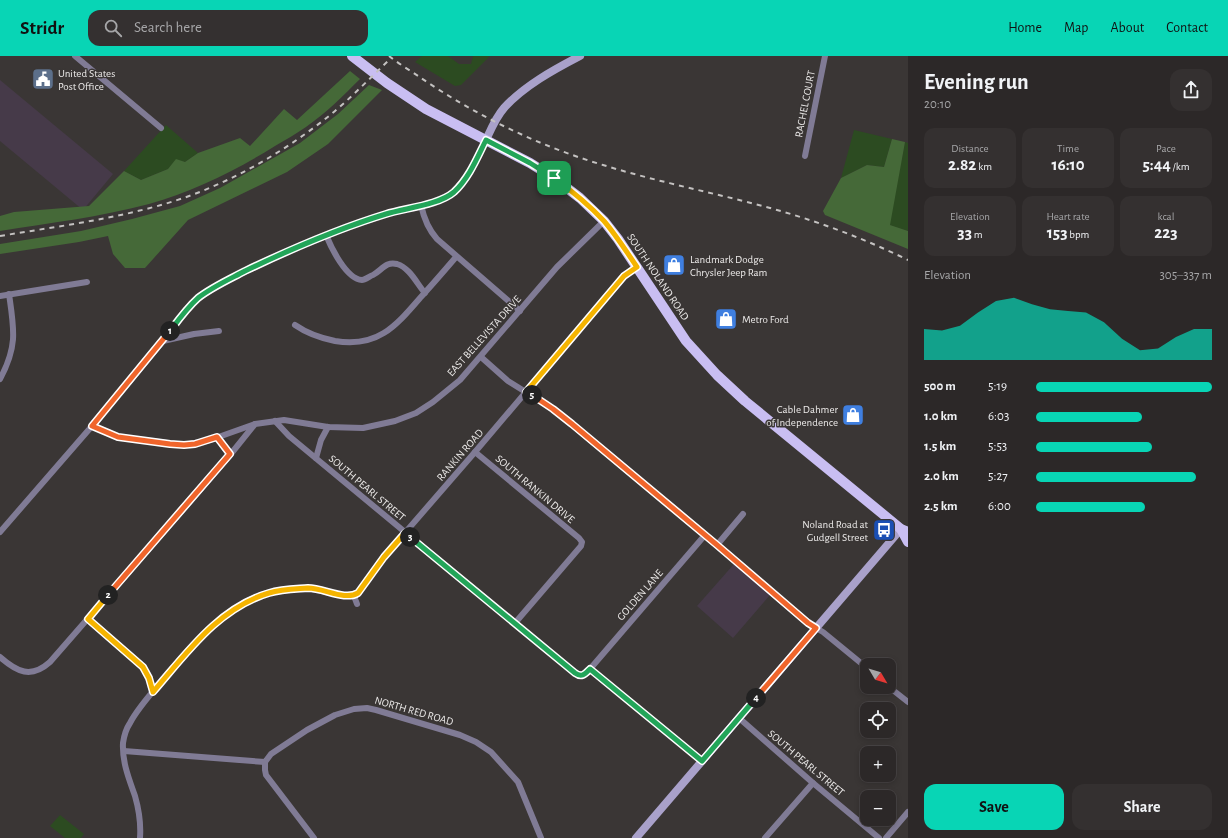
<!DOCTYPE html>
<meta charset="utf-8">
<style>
:root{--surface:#2c2828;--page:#343030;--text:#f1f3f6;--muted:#a6a6a8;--line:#484445;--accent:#08d5b5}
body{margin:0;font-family:"Alegreya Sans",sans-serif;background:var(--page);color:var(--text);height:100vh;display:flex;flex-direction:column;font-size:15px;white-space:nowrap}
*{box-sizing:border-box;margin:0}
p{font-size:13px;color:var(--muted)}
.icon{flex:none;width:22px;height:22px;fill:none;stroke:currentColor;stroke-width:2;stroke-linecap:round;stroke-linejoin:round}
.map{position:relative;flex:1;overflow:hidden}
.sheet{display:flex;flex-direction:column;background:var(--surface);width:320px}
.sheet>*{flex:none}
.needle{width:26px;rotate:128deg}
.tools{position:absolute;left:860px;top:602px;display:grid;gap:8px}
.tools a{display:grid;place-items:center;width:36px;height:36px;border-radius:8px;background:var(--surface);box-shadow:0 2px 6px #0003,0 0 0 1px var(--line);font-size:20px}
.pin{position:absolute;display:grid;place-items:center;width:34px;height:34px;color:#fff;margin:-17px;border-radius:8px;box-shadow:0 2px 6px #0006}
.km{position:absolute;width:20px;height:20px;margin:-10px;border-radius:50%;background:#222;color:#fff;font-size:11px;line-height:20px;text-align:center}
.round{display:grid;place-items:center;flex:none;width:42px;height:42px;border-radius:12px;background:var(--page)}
.summary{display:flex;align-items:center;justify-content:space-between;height:68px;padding:0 16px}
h1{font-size:22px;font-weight:700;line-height:30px}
.figures{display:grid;grid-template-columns:repeat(3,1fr);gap:6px;height:68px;padding:4px 16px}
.figures div{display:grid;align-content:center;border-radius:10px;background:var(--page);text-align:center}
.figures b{font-size:17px;font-weight:700}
.figures small{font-size:11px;font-weight:400}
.figures p{font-size:11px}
.chart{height:112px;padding:8px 16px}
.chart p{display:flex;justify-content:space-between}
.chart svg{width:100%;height:72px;margin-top:4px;fill:var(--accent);opacity:.7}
.button{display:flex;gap:8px;margin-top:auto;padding:8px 16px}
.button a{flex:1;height:46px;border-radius:12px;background:var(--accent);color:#111;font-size:16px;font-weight:700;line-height:46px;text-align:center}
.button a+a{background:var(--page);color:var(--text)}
ul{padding:0 16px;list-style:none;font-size:13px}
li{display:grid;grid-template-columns:64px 48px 1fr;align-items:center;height:30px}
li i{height:10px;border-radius:5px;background:var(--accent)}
header{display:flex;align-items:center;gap:24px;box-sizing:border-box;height:56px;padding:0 20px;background:var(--accent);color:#111}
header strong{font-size:19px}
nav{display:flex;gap:22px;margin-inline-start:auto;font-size:14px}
.search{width:280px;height:36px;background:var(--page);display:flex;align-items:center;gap:10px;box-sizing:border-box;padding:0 14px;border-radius:12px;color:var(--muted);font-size:15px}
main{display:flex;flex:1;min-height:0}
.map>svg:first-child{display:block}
.industrial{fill:#463a49}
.green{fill:#2c4b21}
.forest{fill:#456938}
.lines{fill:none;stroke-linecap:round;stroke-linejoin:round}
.street{stroke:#807b95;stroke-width:6}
.secondary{stroke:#a9a1ca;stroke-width:8}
.primary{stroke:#c9bef2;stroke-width:10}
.rail{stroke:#c4c2c1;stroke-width:2;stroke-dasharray:5 5;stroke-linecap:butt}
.split-1-casing{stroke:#fff;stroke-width:8}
.split-2-casing{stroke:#fff;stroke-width:8}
.split-3-casing{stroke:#fff;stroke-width:8}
.split-4-casing{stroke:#fff;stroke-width:8}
.split-5-casing{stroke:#fff;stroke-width:8}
.split-6-casing{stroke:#fff;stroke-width:8}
.split-1{stroke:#22a559;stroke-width:5}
.split-2{stroke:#f0652b;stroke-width:5}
.split-3{stroke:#f5b400;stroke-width:5}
.split-4{stroke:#22a559;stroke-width:5}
.split-5{stroke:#f0652b;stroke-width:5}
.split-6{stroke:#f5b400;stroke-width:5}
.labels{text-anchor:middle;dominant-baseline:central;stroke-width:3;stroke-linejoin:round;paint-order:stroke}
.poi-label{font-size:11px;fill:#ebe9e8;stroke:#3a3635;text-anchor:start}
.street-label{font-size:11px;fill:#ebe9e8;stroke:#3a3635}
</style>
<header>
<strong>Stridr</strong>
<div class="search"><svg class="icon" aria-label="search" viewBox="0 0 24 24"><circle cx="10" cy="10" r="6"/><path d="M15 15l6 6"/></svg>Search here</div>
<nav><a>Home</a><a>Map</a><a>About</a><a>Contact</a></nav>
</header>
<main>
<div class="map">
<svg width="908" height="782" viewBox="0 0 908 782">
<rect width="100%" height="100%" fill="#3a3635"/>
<g class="industrial">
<polygon points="0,24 113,118 83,154 0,85"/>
<polygon points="734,508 770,539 733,582 697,550"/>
</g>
<g class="green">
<polygon points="422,0 448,0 459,8 471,8 473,0 490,0 461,29 455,30 415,6"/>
<polygon points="166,69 198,97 185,106 176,104 168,113 141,124 124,115"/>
<polygon points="854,74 892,83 884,111 867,109 841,122"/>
<polygon points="905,86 908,87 908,175 889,169"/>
<polygon points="60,759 84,778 81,782 65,782 50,770"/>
</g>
<g class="forest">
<path d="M350,15L360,23C343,40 326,57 306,71C296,78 285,84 275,90C235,115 194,135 149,148C100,161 50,167 0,175V160L14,156L89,150L124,115L141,124L168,113L176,103L185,106L198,97L240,82L250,90L284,53L297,64Z"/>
<polygon points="369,29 382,34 328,88 287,116 188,164 145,212 125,212 113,198 108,180 79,186 0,198 0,188 81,175 132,163 180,150 220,132 300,87 338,58"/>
<polygon points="892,83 905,86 890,169 908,175 908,193 825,159 823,155 841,122 867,109 884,111"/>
</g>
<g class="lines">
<g class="street">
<polyline points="75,0 161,72"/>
<polyline points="805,100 825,0"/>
<path d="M421,149C424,163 428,173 437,183L520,255"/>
<path d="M326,179C331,191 346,223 362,224C365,224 370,220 373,219C382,214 386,205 397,208C410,212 417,228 425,237"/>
<polyline points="0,240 87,226"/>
<path d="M295,269C308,278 320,282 335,285C377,292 395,271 420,242C432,229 444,215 456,201"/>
<path d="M163,285C174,270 185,252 200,241C218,228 239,218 259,209C300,189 342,172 385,158C405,152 439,149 454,136C469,122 477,102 486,84"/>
<polyline points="481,301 508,325 553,353 717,489 807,567 823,576 867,612"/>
<path d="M0,323C18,290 14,273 9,238"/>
<path d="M275,365L289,380L575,617C582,621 585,618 590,613L705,479"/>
<polyline points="92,370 118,381 184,389 210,384 255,368"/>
<polyline points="217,381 230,398"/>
<polyline points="475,396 579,482 582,486 581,490 515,567"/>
<polyline points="316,402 321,384 328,371"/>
<polyline points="0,476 92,370 163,285 194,278 219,275"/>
<polyline points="717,489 743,458"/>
<polyline points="354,540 357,548"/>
<polyline points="88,563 143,611 149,622 153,636"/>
<path d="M0,601C17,616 31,623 50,606L226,404L255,368L284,364L328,371L363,372L395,365L416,357L433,346L460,324L557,211L604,165"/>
<polyline points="590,613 702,705"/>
<polyline points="889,631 908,646"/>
<polyline points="739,662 813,727 879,782"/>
<polyline points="124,695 265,706 271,698 307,674 335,659 354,653 367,652 376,654 460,679 476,686 491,696 518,726 541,782"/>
<polyline points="265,706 265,714 266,719 314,782"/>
<path d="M140,782C141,768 139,754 135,740C129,723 122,706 123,687C124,680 126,673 130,667C138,652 150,639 161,626C185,599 208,569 239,550C251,542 264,537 278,535C289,532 301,532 311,533C326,534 346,545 358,537L384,501L475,396L624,220L637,211"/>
<polyline points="765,782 813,727"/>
<polyline points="886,782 908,756"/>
</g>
<g class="secondary">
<path d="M486,84C491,73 496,61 504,52C524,30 553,14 580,0"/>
<polyline points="636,782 901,473"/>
</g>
<g class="primary">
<polyline points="352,0 387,27 426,53 530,107 554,122 580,142 604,165 618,183 686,285 717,319 745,345 901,473 908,476"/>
<polyline points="901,473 908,486"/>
</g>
<g class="rail">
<path d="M389,0C399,8 411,15 421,22C477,60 539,90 603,109C658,126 715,137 770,152C817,165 863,182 908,204"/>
<path d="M0,180C54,171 108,164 161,149C222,132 280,99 329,60C350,43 369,23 389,4"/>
</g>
</g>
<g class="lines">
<g class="split-1-casing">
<path id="split-1" d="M170,275C179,263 187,252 198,242C212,231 230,223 245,215C291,193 337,173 386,158C405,152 439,149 454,136C469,122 477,102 486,84L530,107L554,122"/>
</g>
<g class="split-2-casing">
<polyline id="split-2" points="108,539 230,398 217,381 195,388 184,389 170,388 118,381 92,370 170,275"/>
</g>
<g class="split-3-casing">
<path id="split-3" d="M108,539L88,563L143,611L149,622L153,636C186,598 218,552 269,537C282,533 295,533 308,532C324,532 345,545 358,537L384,501L405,477L410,481"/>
</g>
<g class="split-4-casing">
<path id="split-4" d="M410,481L575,617C582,622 585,618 590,613L702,705L756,642"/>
</g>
<g class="split-5-casing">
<polyline id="split-5" points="532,339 553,353 572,368 717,489 808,567 816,572 756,642"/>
</g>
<g class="split-6-casing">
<path id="split-6" d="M532,339L526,336L624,220L637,211C626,195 616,179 604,165C589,149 572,135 554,122"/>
</g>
<use href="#split-1" class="split-1"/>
<use href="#split-2" class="split-2"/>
<use href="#split-3" class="split-3"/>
<use href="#split-4" class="split-4"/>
<use href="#split-5" class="split-5"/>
<use href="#split-6" class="split-6"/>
</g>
<defs>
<g id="civic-square" transform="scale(1.15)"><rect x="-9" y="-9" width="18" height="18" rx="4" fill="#5c6f8a" stroke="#3a3635"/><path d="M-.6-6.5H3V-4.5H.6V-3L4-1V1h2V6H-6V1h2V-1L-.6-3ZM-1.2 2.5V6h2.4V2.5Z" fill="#fff"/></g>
<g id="shop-square" transform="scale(1.15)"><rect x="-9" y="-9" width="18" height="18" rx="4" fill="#3f7fe0" stroke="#3a3635"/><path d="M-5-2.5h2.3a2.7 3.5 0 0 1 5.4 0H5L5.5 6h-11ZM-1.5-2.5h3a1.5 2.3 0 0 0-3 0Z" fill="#fff"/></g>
<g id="bus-square" transform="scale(1.15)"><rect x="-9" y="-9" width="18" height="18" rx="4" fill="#1a4fb4" stroke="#3a3635"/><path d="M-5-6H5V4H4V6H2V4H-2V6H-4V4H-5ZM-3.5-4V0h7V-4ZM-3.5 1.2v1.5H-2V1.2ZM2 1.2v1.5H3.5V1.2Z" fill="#fff"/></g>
</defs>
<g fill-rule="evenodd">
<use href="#civic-square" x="43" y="23"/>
<use href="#shop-square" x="674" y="209"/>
<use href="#shop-square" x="726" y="263"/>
<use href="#shop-square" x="853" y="359"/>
<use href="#bus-square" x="884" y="474"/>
</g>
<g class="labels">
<g class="poi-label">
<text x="58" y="17">United States<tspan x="58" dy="13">Post Office</tspan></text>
<text x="690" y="203">Landmark Dodge<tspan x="690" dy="13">Chrysler Jeep Ram</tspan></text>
<text x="742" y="263">Metro Ford</text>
<text x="838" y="353" text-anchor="end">Cable Dahmer<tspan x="838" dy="13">of Independence</tspan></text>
<text x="868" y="468" text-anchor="end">Noland Road at<tspan x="868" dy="13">Gudgell Street</tspan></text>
</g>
<g class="street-label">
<text transform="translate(805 48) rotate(-79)">RACHEL COURT</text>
<text transform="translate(658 221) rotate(56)">SOUTH NOLAND ROAD</text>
<text transform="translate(484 280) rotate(-48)">EAST BELLEVISTA DRIVE</text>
<text transform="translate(460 399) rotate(-49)">RANKIN ROAD</text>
<text transform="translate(367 432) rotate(40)">SOUTH PEARL STREET</text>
<text transform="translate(535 433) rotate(40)">SOUTH RANKIN DRIVE</text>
<text transform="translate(640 539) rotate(-49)">GOLDEN LANE</text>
<text transform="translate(414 655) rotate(16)">NORTH RED ROAD</text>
<text transform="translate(806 707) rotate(40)">SOUTH PEARL STREET</text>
</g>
</g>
</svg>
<div class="tools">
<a><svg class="needle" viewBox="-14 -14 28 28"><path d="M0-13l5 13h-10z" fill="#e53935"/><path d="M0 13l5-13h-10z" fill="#a6a6a8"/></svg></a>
<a><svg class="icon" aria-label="locate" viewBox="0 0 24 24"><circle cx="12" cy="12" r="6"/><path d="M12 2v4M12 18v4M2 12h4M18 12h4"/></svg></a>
<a>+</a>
<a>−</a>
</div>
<div class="pin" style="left:554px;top:122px;background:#1e9e55"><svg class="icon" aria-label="arrive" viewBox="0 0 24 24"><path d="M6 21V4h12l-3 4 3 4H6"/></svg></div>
<b class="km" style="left:170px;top:275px">1</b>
<b class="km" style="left:108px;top:539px">2</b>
<b class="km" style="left:410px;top:481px">3</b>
<b class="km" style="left:756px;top:642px">4</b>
<b class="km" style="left:532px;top:339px">5</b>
</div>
<section class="sheet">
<div class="summary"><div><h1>Evening run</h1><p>20:10</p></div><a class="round"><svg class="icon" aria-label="share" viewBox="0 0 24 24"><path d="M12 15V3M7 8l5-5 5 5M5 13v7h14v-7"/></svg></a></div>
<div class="figures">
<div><p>Distance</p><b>2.82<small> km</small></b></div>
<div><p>Time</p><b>16:10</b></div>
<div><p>Pace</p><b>5:44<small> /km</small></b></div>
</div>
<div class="figures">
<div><p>Elevation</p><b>33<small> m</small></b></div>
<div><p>Heart rate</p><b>153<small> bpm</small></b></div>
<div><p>kcal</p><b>223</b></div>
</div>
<div class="chart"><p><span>Elevation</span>305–337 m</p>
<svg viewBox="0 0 160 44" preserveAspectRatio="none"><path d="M0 44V25L10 26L20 23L30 15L40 8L50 6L60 10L70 13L80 14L90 15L100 21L110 31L120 38L130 37L140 30L150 25L160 25V44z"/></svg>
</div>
<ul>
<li><b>500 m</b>5:19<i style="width:100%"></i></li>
<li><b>1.0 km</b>6:03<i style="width:60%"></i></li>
<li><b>1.5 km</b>5:53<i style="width:66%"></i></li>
<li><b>2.0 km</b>5:27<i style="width:91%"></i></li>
<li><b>2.5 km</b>6:00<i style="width:62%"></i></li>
</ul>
<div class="button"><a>Save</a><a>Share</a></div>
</section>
</main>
